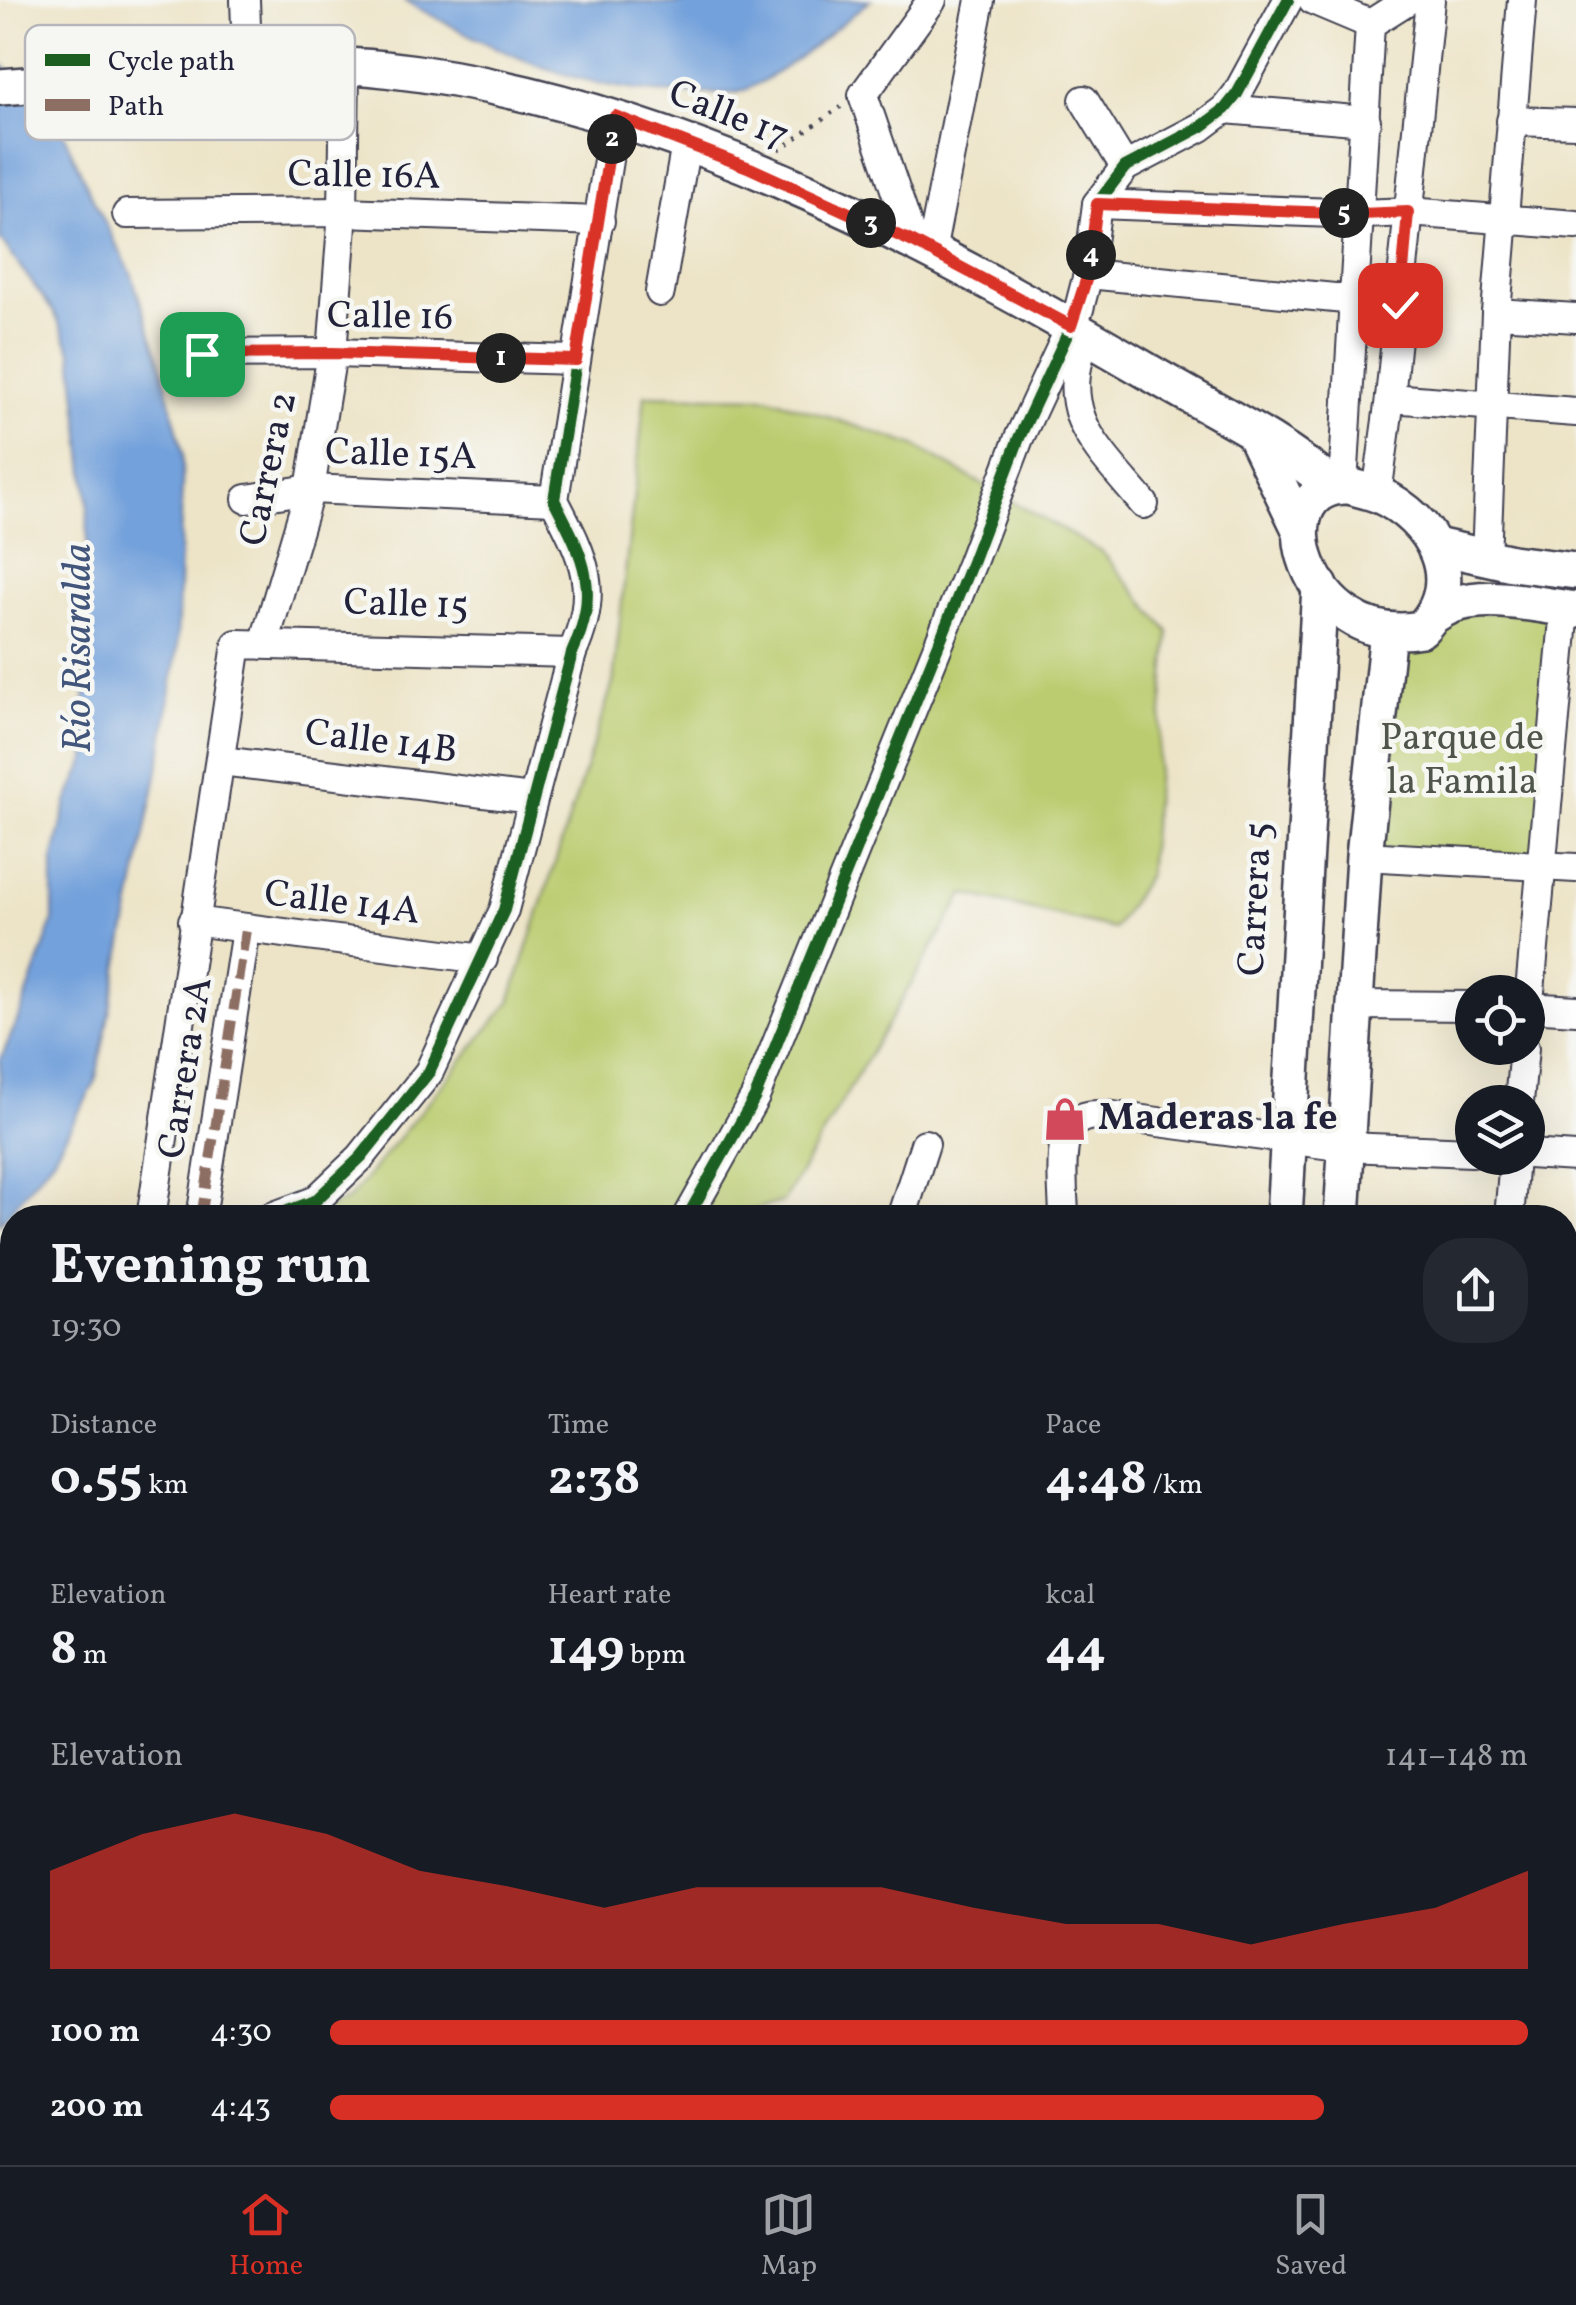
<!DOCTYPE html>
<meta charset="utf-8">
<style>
:root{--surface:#171b24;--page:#242831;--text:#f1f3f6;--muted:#9ea1a6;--line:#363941;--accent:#d93025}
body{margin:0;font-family:Vollkorn,serif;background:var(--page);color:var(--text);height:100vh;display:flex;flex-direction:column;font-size:38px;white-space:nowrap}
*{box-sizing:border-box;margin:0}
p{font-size:32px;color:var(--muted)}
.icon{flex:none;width:55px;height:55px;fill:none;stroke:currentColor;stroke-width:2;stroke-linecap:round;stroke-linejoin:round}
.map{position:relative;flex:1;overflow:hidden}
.sheet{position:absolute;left:0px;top:1205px;width:1578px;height:960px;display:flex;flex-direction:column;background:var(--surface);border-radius:40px 40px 0 0;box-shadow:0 10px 40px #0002}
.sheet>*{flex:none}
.controls{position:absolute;left:1455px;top:975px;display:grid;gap:20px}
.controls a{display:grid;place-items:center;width:90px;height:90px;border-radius:50%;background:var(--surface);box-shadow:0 10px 40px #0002;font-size:50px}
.pin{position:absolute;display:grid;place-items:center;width:85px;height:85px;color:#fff;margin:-42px;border-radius:20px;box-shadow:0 5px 15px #0006}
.km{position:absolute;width:50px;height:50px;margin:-25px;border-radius:50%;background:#222;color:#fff;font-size:28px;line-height:50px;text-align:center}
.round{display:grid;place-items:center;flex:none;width:105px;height:105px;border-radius:40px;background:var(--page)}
.summary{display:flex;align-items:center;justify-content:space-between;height:170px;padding:0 50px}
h1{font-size:55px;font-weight:700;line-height:75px}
.metrics{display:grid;grid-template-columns:repeat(3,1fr);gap:15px;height:170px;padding:10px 50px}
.metrics div{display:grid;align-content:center}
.metrics b{font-size:50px;font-weight:700}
.metrics small{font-size:28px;font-weight:400}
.metrics p{font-size:28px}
.chart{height:280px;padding:20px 50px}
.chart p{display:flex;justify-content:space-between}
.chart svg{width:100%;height:180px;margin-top:10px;fill:var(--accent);opacity:.7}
ul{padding:0 50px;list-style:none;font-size:32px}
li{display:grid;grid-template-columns:160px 120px 1fr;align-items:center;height:75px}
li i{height:25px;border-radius:12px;background:var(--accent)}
.dock{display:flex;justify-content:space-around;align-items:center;height:140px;border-top:2px solid var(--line);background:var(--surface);font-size:28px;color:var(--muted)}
.dock a{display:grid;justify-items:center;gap:5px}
.dock .current{color:var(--accent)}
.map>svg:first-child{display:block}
.green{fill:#bbcc6f;stroke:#6e7755;stroke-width:2.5}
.water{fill:#73a1db;stroke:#4a628b;stroke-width:2.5}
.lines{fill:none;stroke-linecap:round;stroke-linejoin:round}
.minor-casing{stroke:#403f50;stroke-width:32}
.major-casing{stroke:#403f50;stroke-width:40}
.path{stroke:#403f50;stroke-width:4;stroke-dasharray:2.5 8;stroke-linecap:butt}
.minor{stroke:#fff;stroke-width:28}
.major{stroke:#fff;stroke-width:35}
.quiet{stroke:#8d6e63;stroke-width:10;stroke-dasharray:20 10;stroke-linecap:butt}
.cycleway-casing{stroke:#f6f6f2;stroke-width:19}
.cycleway{stroke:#1b5e20;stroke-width:12}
.route-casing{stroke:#fff;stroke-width:20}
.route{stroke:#d93025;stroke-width:12}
.labels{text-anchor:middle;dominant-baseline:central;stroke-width:9;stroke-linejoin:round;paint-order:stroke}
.street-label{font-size:38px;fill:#22223b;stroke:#f6f6f2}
.park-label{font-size:38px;fill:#50554b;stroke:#f6f6f2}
.poi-label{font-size:38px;font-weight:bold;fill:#22223b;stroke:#f6f6f2;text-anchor:start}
.water-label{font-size:40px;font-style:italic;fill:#42557b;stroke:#f6f6f2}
.key{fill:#f6f6f2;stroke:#b6b6bb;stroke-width:2.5}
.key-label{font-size:28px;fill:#22223b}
</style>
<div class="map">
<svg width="1576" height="2165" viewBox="0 0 1576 2165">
<rect width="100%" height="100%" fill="#f6f6f2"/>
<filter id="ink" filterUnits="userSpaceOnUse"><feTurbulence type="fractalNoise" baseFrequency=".01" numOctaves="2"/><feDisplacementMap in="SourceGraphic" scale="20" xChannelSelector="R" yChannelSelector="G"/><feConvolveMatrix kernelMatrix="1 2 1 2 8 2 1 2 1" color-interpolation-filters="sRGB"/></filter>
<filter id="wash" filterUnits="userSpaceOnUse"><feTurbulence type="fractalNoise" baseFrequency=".0048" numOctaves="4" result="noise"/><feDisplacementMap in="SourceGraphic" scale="40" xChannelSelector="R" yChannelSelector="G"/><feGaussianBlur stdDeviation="2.25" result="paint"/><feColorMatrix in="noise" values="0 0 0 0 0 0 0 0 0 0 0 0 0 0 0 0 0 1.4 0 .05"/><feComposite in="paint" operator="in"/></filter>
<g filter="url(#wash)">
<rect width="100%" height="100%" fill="#ede4c7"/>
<g class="green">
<polygon points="645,395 768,397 913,445 1103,553 1169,632 1148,875 1114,929 964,894 783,1202 722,1218 302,1218 348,1200 510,1002 613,683"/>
<polygon points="1565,609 1540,866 1364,856 1388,631 1436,614"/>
</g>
<g class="water">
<path d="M403,0H609L676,4L693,0H871C831,31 791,69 745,90C731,96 708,93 692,93C582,95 497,51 403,0Z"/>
<polygon points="0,62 56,117 92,197 131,273 161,363 183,454 177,650 161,755 95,1083 53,1158 0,1224 0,1061 22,1009 53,921 53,861 67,802 86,760 85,632 88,500 72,353 55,314 0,239"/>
</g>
</g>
<g filter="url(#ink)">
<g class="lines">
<g class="minor-casing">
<g id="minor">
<polyline points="245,0 247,53"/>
<polyline points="1313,0 1370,24 1408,0"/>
<polyline points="66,48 225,47 247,53 264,67"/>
<polyline points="1084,100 1125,167"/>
<polyline points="1225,109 1366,121"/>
<polyline points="1511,121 1576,123"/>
<polyline points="1097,204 1361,214 1409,212 1576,225"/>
<polyline points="127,214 343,212 600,221"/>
<polyline points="913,242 863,95 932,0"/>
<polyline points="931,252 980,0"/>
<polyline points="1088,274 1355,300"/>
<polyline points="660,292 686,144"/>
<polyline points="1496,313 1576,318"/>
<path d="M1086,336C1055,415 1096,446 1144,504"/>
<polyline points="202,354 332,353 576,360"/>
<polyline points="1390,398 1576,412"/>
<polyline points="1343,486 1370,24"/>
<polyline points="1377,494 1390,398 1430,0"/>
<polyline points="247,499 310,489 554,500"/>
<polyline points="1486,558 1496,313 1522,0"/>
<polyline points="264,644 310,489 332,353 343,212 345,67"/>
<polyline points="221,761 532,799"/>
<polyline points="1364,856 1576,868"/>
<polyline points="193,921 483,959"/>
<polyline points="1355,1005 1472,1006"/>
<polyline points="1528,1007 1576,1010"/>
<polyline points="1528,1013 1565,609"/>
<polyline points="1519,1102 1524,1048"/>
<polyline points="1528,1154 1576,1157"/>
<polyline points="151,1218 237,644 572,653"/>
<polyline points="201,1218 246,930"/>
<path d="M269,1218L315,1201L361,1157L429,1072L504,910L572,653C601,589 584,558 554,500L615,116"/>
<polyline points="687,1218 755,1097 972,562 1019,438 1079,309 1088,274 1097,204 1125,167 1201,127 1225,109 1237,94 1288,0"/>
<polyline points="901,1218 925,1144"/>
<path d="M1064,1218C1064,1194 1056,1138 1075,1122C1084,1114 1096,1115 1106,1115L1346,1147L1472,1152"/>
<polyline points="1509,1218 1514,1158"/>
<polyline points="0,1374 12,1375"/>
<polyline points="1565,1400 1576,1401"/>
<polyline points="0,1475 12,1477"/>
<polyline points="1565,1536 1576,1537"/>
<polyline points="0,1557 12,1605"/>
<polyline points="1565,1761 1576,1762"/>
<polyline points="1565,1913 1576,1913"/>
<polyline points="1565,2063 1576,2063"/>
<polyline points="1565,2087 1576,2087"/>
<polyline points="226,2152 243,2165"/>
<polyline points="476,2165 479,2152"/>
<polyline points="633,2165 634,2152"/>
<polyline points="781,2165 782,2152"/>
<polyline points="1095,2165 1097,2152"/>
<polyline points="1442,2165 1443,2152"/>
</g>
</g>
<g class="major-casing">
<g id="major">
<path d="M0,87C65,82 131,77 196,72C258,67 323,62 385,69C656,99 915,235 1147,371C1209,408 1279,440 1333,487"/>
<polyline points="1254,434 1300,529"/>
<path d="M1349,486C1359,489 1370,491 1379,495C1432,519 1468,581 1421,629C1306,651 1258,483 1349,486Z"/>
<polyline points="1436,546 1512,563 1576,571"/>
<path d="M1436,614C1472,587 1534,605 1576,610"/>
<polyline points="1284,1218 1320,586"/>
<polyline points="1342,1218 1364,856 1388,631"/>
<polyline points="1243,2152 1243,2165"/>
<polyline points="1288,2165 1289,2152"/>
</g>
</g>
<g class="path">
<polyline points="779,150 841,107"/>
<polyline points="943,2165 944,2152"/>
<polyline points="1541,2165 1542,2152"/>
</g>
<use href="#minor" class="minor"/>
<use href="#major" class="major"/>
<polyline class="quiet" points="201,1218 246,930"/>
<g class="cycleway-casing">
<g id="cycleway">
<path d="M269,1218L315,1201L361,1157L429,1072L504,910L572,653C601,589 584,558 554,500L615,116"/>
<polyline points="687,1218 755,1097 972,562 1019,438 1079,309 1088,274 1097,204 1125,167 1201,127 1225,109 1237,94 1288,0"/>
</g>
</g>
<use href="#cycleway" class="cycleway"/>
</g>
</g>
<g class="lines" filter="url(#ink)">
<g class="route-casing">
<polyline id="route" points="202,354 332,353 576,360 615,116 750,168 913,242 1071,326 1088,274 1097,204 1361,214 1408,212 1400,305"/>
</g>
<use href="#route" class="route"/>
</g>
<defs>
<g id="shop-bare" transform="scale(3.45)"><path d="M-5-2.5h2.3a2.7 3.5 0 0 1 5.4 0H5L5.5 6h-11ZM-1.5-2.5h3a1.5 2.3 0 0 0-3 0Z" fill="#d1495b" stroke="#f6f6f2" stroke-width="2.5" paint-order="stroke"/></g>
</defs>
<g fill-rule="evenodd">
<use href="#shop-bare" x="1065" y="1119"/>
</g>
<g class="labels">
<g class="street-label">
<text transform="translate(728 116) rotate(22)">Calle 17</text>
<text transform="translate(364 177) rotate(1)">Calle 16A</text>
<text transform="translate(390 318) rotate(1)">Calle 16</text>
<text transform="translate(401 456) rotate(2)">Calle 15A</text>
<text transform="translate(270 469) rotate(-78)">Carrera 2</text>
<text transform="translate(406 606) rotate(2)">Calle 15</text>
<text transform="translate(381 743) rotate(7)">Calle 14B</text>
<text transform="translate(1257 899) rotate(-87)">Carrera 5</text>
<text transform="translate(342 904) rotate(7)">Calle 14A</text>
<text transform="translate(187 1068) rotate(-81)">Carrera 2A</text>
</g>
<g class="park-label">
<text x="1462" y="739">Parque de<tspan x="1462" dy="44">la Famila</tspan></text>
</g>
<g class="poi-label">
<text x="1098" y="1119">Maderas la fe</text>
</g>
<g class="water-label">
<text transform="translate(80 648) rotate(-90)">Río Risaralda</text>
</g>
</g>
<rect x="25" y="25" width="330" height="115" rx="15" class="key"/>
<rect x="45" y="54" width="45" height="12" fill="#1b5e20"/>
<rect x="45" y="99" width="45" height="12" fill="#8d6e63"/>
<g class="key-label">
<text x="108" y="70">Cycle path</text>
<text x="108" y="115">Path</text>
</g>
</svg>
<div class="controls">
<a><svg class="icon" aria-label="locate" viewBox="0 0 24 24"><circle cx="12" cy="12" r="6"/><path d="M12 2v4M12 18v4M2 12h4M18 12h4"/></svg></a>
<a><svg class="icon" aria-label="layers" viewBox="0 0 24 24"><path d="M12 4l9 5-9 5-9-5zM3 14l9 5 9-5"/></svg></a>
</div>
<div class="pin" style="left:202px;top:354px;background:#1e9e55"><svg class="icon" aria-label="arrive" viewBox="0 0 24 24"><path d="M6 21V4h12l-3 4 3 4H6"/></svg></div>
<div class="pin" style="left:1400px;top:305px;background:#d93025"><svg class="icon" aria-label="check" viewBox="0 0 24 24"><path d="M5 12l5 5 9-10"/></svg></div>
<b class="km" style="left:501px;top:358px">1</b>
<b class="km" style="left:612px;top:139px">2</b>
<b class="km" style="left:871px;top:223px">3</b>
<b class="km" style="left:1091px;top:255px">4</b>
<b class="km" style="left:1344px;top:213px">5</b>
<section class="sheet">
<div class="summary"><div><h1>Evening run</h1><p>19:30</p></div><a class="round"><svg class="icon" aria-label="share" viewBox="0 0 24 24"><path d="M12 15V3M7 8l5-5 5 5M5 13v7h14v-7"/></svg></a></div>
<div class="metrics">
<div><p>Distance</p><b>0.55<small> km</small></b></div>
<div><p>Time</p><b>2:38</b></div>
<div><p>Pace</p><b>4:48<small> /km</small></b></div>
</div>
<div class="metrics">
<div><p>Elevation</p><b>8<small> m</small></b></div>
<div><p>Heart rate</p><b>149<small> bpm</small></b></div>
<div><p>kcal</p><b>44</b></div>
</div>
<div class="chart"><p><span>Elevation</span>141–148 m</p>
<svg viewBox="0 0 160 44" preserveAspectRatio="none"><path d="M0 44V20L10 11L20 6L30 11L40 20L50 24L60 29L70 24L80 24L90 24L100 29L110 33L120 33L130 38L140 33L150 29L160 20V44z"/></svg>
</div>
<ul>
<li><b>100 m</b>4:30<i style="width:100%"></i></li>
<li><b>200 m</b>4:43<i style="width:83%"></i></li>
</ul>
</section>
</div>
<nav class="dock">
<a class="current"><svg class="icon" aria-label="home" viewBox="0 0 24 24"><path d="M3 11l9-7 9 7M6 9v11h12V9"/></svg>Home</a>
<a><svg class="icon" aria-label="map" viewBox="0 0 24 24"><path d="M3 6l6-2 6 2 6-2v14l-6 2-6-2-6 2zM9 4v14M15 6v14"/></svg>Map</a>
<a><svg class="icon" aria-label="saved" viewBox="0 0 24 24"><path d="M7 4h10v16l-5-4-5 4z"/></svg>Saved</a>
</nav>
